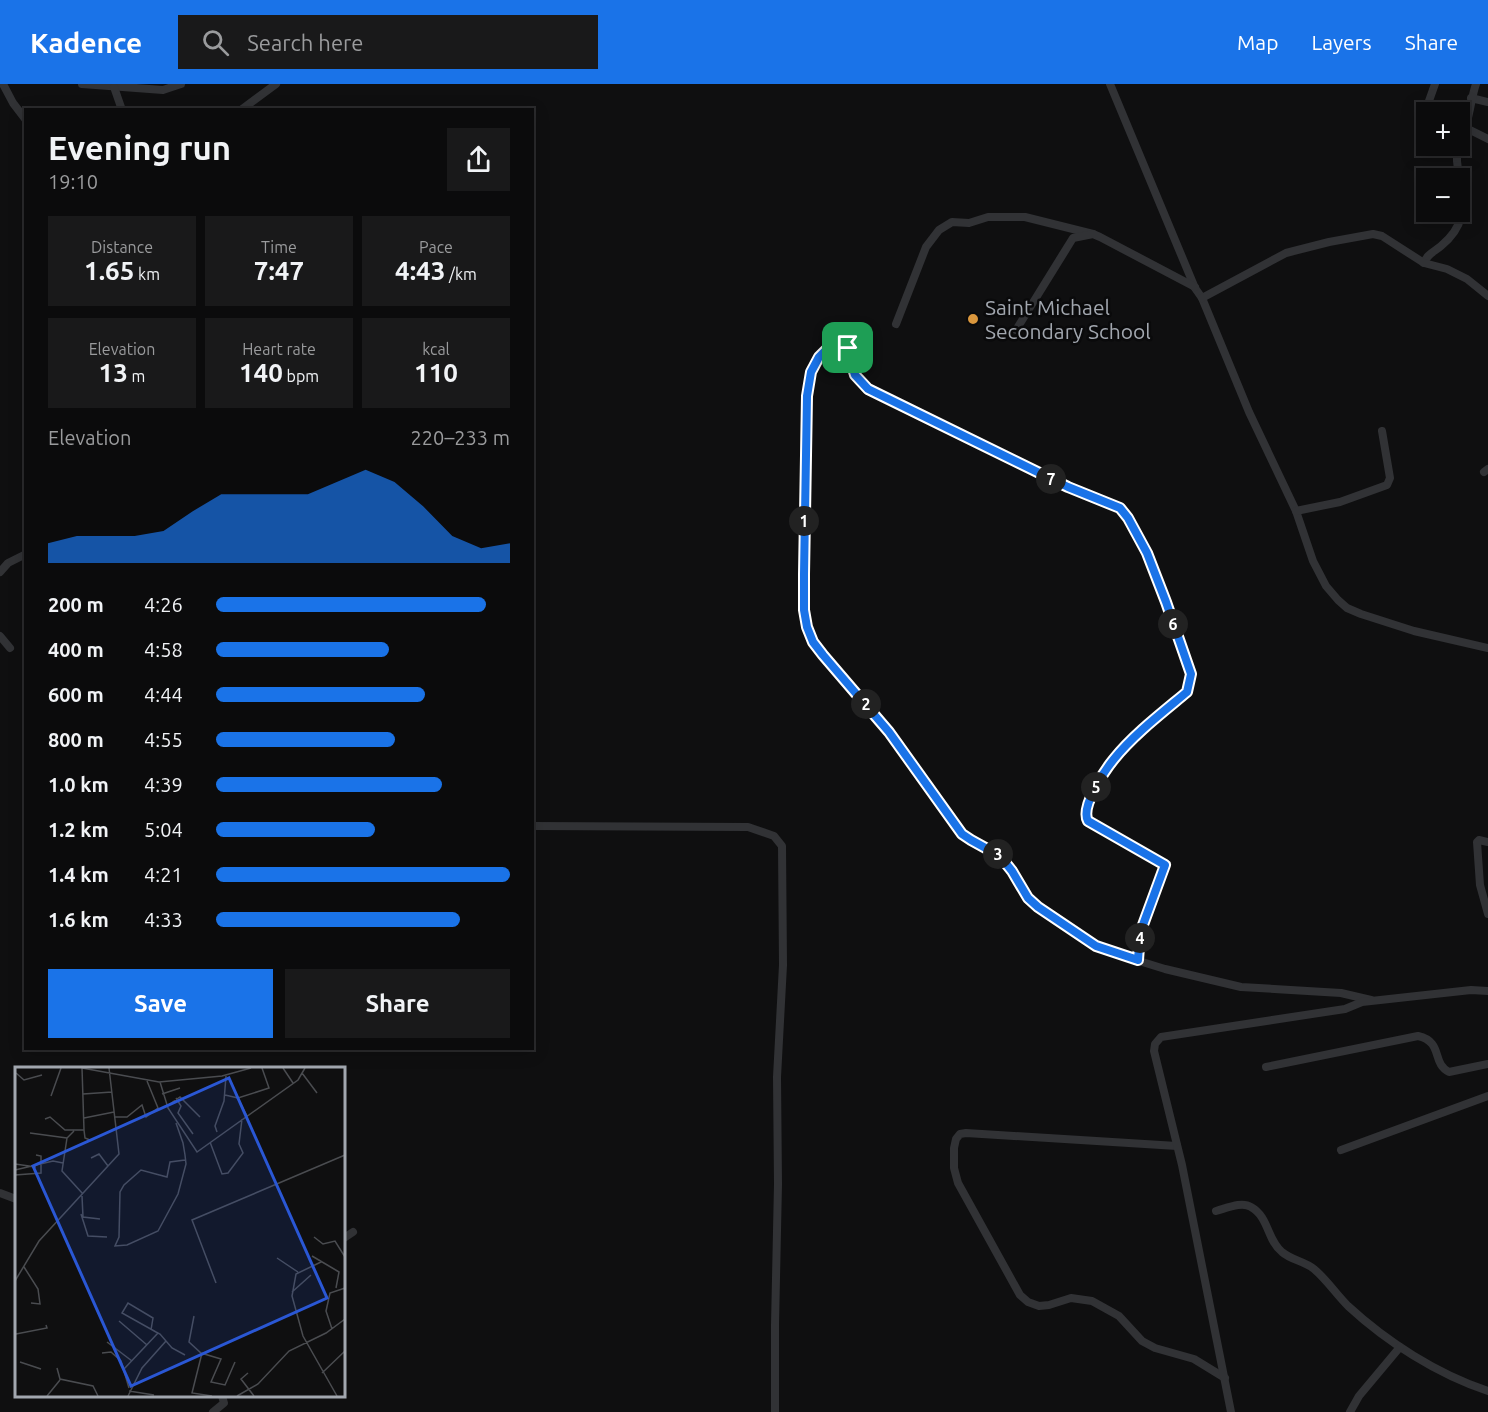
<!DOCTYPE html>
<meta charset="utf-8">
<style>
:root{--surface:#0b0b0c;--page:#19191a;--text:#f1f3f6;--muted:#9a9b9d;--line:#2b2b2d;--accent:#1a73e8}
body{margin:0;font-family:Ubuntu,sans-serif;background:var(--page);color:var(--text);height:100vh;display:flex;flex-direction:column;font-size:22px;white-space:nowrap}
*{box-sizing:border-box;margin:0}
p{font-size:20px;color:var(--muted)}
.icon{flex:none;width:33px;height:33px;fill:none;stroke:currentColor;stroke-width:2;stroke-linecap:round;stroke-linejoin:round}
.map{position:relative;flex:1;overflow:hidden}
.details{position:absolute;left:24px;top:24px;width:510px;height:942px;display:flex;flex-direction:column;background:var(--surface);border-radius:0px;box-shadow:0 3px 15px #0003,0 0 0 2px var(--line)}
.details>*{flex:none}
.tools{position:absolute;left:1416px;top:18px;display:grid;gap:12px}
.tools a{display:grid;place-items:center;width:54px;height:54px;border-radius:0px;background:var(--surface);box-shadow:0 3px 15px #0003,0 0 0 2px var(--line);font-size:30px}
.pin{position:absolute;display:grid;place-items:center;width:51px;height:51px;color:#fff;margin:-26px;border-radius:12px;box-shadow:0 3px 9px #0006}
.km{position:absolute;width:30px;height:30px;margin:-15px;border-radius:50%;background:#222;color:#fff;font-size:16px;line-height:30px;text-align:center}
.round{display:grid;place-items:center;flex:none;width:63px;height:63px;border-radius:0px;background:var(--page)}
.summary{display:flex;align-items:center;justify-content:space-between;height:102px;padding:0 24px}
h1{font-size:33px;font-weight:700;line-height:45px}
.metrics{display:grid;grid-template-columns:repeat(3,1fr);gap:9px;height:102px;padding:6px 24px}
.metrics div{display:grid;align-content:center;border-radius:0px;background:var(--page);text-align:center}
.metrics b{font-size:26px;font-weight:700}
.metrics small{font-size:16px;font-weight:400}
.metrics p{font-size:16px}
.chart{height:168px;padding:12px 24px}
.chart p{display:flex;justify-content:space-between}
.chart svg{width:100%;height:108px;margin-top:6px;fill:var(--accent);opacity:.7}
.action{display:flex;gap:12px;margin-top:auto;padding:12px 24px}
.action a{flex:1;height:69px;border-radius:0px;background:var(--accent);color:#fff;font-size:24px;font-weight:700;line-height:69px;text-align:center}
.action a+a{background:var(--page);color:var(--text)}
ul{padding:0 24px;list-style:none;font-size:20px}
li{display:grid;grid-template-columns:96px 72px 1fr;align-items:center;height:45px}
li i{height:15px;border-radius:8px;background:var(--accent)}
header{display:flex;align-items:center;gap:36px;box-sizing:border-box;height:84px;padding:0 30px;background:var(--accent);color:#fff}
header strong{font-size:28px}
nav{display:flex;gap:33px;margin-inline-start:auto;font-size:21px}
.search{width:420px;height:54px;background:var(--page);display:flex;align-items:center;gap:15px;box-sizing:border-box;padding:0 21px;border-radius:0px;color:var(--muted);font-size:22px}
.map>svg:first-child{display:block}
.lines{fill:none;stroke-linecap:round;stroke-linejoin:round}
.street{stroke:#313235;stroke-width:8}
.route-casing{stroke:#fff;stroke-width:12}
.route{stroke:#1a73e8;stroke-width:8}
.poi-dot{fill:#da973d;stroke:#0a0a0b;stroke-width:2}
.labels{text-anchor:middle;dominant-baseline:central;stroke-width:5;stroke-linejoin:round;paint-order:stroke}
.poi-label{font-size:21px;fill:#a2a7af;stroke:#0a0a0b;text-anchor:start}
.inset-road{fill:none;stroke:#4a4c50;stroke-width:1.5}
.view{fill:#2a57d4;fill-opacity:0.15;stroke:#2a57d4;stroke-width:3}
.inset-edge{fill:none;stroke:#a2a7af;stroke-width:3}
</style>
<header>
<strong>Kadence</strong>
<div class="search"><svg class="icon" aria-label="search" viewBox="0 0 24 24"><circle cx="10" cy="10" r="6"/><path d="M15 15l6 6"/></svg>Search here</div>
<nav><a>Map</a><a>Layers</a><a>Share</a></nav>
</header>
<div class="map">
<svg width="1488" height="1328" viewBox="0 0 1488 1328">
<rect width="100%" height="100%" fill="#0f0f10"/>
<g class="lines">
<g class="street">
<polyline points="3,0 13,19 26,36"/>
<polyline points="82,0 163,6 181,0"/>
<polyline points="1110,0 1195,204 1202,214 1249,328 1296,427 1313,477 1326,502 1338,516 1347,524 1361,530 1414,547 1488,564"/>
<polyline points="114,3 122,26"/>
<polyline points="1471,14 1488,18"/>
<polyline points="241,26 276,0"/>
<polyline points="1426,35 1424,31 1435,0"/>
<polyline points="1460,41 1488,55"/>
<path d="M1460,53C1470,38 1470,17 1476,0"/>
<polyline points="1457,62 1457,77 1459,94"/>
<path d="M1424,179C1427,170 1434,168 1441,162C1465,142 1464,125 1460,96"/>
<polyline points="1202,214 1286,169 1329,158 1373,150 1382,152 1424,179 1447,185 1467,195 1488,212"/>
<polyline points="896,240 926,163 939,146 952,138 969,139 988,133 1025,133 1093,150"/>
<polyline points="1016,246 1073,154 1093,150 1100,153 1195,203"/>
<polyline points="1484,388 1488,385"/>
<polyline points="1296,427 1340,418 1387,401 1390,394 1382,347"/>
<polyline points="0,488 8,479 26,470"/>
<polyline points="0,552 10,564"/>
<polyline points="532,742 748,743 774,752 782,762 783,881 777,993 778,1100 775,1241 775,1328"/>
<polyline points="1488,758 1479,756 1477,758 1480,801 1488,830"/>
<path d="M1138,876L1140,849L1165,781L1087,737C1081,723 1105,687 1114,675C1133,651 1164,628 1187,608L1191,590L1166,518L1147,469L1128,434L1120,424L1068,403L868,305L855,291L846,262L837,258L830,262L819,273L811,288L807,312L805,333L804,527L807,543L813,558L906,670L962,750L971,757L1000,772L1012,787L1028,814L1038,823L1096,862L1110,868L1165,885L1241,903L1341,909L1371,916"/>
<path d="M1266,983L1418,952C1444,958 1431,979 1449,988L1488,980"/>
<polyline points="1177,1062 966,1049 960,1050 956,1055 954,1064 954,1084 958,1099 1020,1211 1028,1218 1039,1222 1049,1221 1071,1214 1092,1217 1119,1232 1142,1257 1155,1264 1194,1275 1225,1294"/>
<polyline points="1341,1066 1488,1012"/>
<polyline points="0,1109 16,1115"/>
<path d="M1216,1127C1227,1124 1242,1117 1251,1123C1269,1133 1267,1156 1282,1168C1291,1176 1304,1177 1314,1185C1327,1196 1336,1210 1348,1222C1387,1258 1437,1290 1488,1307"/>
<polyline points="344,1154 353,1148"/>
<polyline points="213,1328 224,1319 222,1312"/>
<polyline points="1231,1328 1182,1081 1154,967 1155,960 1161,953 1345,925 1362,918 1471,906 1488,907"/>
<polyline points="1350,1328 1359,1312 1400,1263"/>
</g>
</g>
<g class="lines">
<g class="route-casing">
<path id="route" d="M837,258L846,262L855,291L868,305L1068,403L1120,424L1128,434L1147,469L1166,518L1191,590L1187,608C1163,628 1133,651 1114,675C1105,686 1080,723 1088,737L1165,781L1140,849L1138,876L1096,862L1038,823L1028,814L1012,787L1000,772L971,756L962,750L889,648L823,571L813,558L807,543L804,526V490L807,312L811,288L819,273L830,262Z"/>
</g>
<use href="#route" class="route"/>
</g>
<circle class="poi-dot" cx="973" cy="235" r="6"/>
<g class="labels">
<g class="poi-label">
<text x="985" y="223">Saint Michael<tspan x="985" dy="24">Secondary School</tspan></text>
</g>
</g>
<g transform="translate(15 983)">
<rect width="330" height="330" fill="#0f0f10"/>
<path class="inset-road" d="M67,1L69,63L70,71L75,73M67,1L144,15L207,9L236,1M268,1L278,16M1,6L9,13L27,8M287,6L302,26M145,15L153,41L182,85L283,13L290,1M68,27L97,25M147,27L165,21M210,28L223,31L254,21L247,1M36,29L46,1M161,31L166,39L163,46L178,67M223,31L232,49M152,39L165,30L185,50M99,50H112L127,38L131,50L143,41L132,14M69,51L99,45M30,52L35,50L50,63H69M161,56L168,76L170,88L171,97L163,127L143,164L112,178L100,179L104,170L105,125L109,118L126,103L152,110L155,95L170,93M59,64L52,71L47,104L68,127M202,65L200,59L209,34L211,9M15,66L52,71M195,75L207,107L213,106L228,86L224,77L227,52M76,91L84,87L93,99M0,97L21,100M0,103L38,94L48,96M0,108L26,106V89L21,88M67,129L68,150L85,152M66,147L73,169L92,170M299,170L308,177L320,174L330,190M297,189L324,205L321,221M262,191L283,205M306,195L281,207L277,229L288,269L322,329M9,200L23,222L25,237L16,236M0,214L24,174L104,87L94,1M201,216L177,153L330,88M277,225L296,208M179,249L174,275L186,286L206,292L196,315L210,318L220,295M104,254L132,278M317,262L311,244L315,226L330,221M136,263L138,251L113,236L107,246L141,265L145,267L157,281L170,288M1,267L32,261L31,258M92,275L117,294M87,286L96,285L106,294L114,321M187,286L177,326L197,329M5,295L26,302M42,301L45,312L78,319L83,329M109,302L143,266M233,306L226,312L239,329M307,306L330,284M114,324L139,328M32,329L45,313M113,329L127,301L151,274M222,329L243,317L274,284L311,266L330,252"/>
<path class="view" d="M214,11L312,231L116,319L18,99Z"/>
<rect width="330" height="330" class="inset-edge"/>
</g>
</svg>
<div class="tools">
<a>+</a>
<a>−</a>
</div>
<div class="pin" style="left:848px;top:264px;background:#1e9e55"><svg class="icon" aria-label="arrive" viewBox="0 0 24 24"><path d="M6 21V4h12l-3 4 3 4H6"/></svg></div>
<b class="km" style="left:804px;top:437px">1</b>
<b class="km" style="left:866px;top:620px">2</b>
<b class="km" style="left:998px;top:770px">3</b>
<b class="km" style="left:1140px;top:854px">4</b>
<b class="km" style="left:1096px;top:703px">5</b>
<b class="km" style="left:1173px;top:540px">6</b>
<b class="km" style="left:1051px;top:395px">7</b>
<section class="details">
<div class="summary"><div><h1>Evening run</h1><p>19:10</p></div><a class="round"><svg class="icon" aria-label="share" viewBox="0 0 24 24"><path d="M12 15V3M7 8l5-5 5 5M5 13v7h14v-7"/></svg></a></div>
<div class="metrics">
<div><p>Distance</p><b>1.65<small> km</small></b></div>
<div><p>Time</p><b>7:47</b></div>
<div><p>Pace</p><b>4:43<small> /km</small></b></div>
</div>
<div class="metrics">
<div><p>Elevation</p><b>13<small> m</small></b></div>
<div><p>Heart rate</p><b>140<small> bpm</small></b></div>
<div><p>kcal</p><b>110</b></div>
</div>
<div class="chart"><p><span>Elevation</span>220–233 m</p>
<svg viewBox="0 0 160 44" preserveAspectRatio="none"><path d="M0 44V36L10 33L20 33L30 33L40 31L50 23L60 16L70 16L80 16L90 16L100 11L110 6L120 11L130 21L140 33L150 38L160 36V44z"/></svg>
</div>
<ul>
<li><b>200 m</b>4:26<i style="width:92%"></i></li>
<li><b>400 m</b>4:58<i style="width:59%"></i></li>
<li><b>600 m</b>4:44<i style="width:71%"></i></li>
<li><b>800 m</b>4:55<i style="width:61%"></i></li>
<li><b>1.0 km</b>4:39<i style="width:77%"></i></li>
<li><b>1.2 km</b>5:04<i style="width:54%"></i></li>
<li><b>1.4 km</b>4:21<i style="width:100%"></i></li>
<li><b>1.6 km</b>4:33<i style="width:83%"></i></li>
</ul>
<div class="action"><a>Save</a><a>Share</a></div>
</section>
</div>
